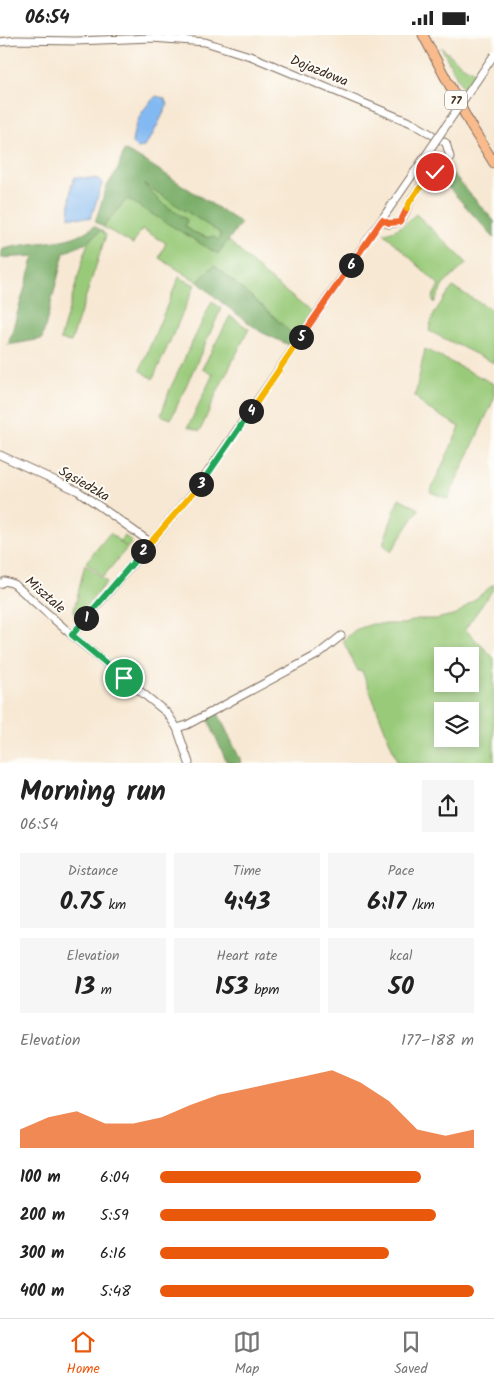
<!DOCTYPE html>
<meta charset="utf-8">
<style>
:root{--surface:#fff;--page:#f6f6f6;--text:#222;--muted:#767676;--line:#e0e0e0;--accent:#ea580c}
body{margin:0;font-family:Kalam,sans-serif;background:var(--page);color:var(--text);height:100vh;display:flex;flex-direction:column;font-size:19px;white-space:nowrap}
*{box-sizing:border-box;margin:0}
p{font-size:16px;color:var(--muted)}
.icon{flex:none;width:28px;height:28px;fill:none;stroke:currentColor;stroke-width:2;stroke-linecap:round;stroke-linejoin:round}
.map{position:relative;height:728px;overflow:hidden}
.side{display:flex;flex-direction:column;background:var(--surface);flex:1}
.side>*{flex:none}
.tools{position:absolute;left:434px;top:612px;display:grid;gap:10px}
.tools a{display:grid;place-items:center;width:45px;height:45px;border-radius:0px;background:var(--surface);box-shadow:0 2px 8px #0003;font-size:25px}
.pin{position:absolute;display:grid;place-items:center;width:42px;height:42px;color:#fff;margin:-21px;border:2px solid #fff;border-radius:50%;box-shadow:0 1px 5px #0007}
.km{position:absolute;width:25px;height:25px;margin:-12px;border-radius:50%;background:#222;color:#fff;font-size:14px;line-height:25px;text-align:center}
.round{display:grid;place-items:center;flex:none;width:52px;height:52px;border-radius:0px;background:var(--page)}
.head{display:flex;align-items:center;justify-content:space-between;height:85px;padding:0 20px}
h1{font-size:28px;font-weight:700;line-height:38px}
.figures{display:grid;grid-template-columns:repeat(3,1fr);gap:8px;height:85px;padding:5px 20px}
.figures div{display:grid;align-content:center;border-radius:0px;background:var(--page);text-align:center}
.figures b{font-size:25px;font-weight:700}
.figures small{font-size:14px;font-weight:400}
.figures p{font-size:14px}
.chart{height:140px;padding:10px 20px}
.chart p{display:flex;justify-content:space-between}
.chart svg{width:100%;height:90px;margin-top:5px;fill:var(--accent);opacity:.7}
ul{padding:0 20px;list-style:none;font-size:16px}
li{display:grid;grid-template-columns:80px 60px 1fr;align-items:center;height:38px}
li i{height:12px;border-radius:6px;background:var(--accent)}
.status{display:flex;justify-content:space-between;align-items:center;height:35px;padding:0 25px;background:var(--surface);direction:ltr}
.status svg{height:14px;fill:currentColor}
.dock{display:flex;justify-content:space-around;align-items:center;height:70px;border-top:1px solid var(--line);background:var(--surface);font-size:14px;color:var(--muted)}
.dock a{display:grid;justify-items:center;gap:2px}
.dock .on{color:var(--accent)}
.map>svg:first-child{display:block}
.green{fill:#99ca79;stroke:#6a7a4c;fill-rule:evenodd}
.forest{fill:#7aae69;stroke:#5a6c44;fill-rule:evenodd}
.water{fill:#83b9f2;stroke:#5f7288}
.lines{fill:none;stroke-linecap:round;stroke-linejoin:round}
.minor-casing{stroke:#7d6c5d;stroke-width:9}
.major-casing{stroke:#7d6c5d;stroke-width:11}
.minor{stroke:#fff;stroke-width:7}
.major{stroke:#fabb8c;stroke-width:9}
.minor-bridge-casing{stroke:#7d6c5d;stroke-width:9;stroke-linecap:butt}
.minor-bridge{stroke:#fff;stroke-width:7}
.split-1-casing{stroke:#fff;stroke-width:10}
.split-2-casing{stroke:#fff;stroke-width:10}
.split-3-casing{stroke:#fff;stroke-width:10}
.split-4-casing{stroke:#fff;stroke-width:10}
.split-5-casing{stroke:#fff;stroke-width:10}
.split-6-casing{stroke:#fff;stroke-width:10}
.split-7-casing{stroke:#fff;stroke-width:10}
.split-8-casing{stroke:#fff;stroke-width:10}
.split-1{stroke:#22a559;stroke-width:6}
.split-2{stroke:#22a559;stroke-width:6}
.split-3{stroke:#f5b400;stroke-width:6}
.split-4{stroke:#22a559;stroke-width:6}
.split-5{stroke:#f5b400;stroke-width:6}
.split-6{stroke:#f0652b;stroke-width:6}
.split-7{stroke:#f0652b;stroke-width:6}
.split-8{stroke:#f5b400;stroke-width:6}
.labels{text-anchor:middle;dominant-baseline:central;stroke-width:4;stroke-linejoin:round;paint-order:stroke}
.shield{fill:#fdfcf7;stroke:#75695f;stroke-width:1}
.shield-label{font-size:12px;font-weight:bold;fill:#3b2a1e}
.street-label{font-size:14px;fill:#3b2a1e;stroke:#fdfcf7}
</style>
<div class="status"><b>06:54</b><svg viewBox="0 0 49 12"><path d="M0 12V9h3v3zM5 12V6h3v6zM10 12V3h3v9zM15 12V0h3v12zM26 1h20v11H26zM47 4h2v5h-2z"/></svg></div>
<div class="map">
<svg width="494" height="728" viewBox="0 0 494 728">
<rect width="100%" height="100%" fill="#fdfcf7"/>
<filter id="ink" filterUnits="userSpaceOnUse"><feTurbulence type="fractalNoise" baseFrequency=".02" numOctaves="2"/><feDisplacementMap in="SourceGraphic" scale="10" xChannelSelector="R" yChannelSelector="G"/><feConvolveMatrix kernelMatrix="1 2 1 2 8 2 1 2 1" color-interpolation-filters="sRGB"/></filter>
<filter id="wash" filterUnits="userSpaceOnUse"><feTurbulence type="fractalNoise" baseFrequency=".0096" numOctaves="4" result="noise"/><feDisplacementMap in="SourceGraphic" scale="20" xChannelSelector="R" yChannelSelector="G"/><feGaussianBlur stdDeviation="1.12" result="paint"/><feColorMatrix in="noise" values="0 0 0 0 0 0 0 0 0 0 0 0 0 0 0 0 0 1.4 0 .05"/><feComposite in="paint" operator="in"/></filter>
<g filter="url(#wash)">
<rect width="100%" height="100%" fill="#f7e8d3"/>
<g class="green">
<polygon points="441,12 462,30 476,38 464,56"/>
<polygon points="142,147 220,198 220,203 218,206 213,201 209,203 193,197 185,191 187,185 159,166"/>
<polygon points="127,163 218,219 228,205 265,240 312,278 295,302 267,275 214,231 198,247 159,223 166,208 142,194 133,209 103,192"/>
<path d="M416,179L467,228L443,250L434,268L432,263L439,250L384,198C398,196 406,188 416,179Z"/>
<polygon points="101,195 106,200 71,307 60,305 88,207"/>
<polygon points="179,242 195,250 153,344 140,335"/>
<path d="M453,252L494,276V328L429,296C431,279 443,265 453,252Z"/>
<polygon points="212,266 221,274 171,384 161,380 170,354"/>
<polygon points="230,281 249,294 218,355 200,396 188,392 213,339 202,334"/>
<polygon points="425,314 494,349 494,364 448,464 430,457 460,392 425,372 415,361"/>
<polygon points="399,463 419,474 391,517 383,509"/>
<polygon points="110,498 126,512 120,506 125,501 132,507 103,542 86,527"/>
<polygon points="85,529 107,547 75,584 74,575"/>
<path d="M494,549V553L465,594L494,623V728H398L362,636H358L343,606L355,595L372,589H404L417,584H436L457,579ZM442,621H470V649H442ZM442,676H470V704H442Z"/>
</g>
<g class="forest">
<path d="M124,115L148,128L241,188L218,219L127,164L103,192L95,187L107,151L118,134ZM144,149L220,198V203L218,205L213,201L209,203L193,197L185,191L187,185L159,166Z"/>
<polygon points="449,135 494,186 494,203 440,143"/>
<path d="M94,191L101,195L88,207L64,218L42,304L8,310L34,221L0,223L3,214C12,212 21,210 30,209C54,206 75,206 94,191Z"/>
<polygon points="214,230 267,275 295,302 289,310 261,297 221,267 198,247"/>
<polygon points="218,678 242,728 227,728 207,682"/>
</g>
<g class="water">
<path d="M156,61L164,63L168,69L153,99L144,112L137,113L132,108C134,89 142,74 156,61Z"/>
<polygon points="75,142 99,144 102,149 91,183 69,182 71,152"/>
</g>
</g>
<g filter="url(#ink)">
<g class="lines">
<g class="minor-casing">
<g id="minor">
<path d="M0,7L16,5L76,6L152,3L205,7L253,22L414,89L446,108L450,122L448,126C435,138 419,150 411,165C407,173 405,180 400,187L389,189L382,185"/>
<polyline points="0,420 78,456 150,507"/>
<polyline points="0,549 5,546 14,549 81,608 167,678 177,693 189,728"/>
<polyline points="72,600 197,453 422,126"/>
<polyline points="177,693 187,690 317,620 341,601"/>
</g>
</g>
<g class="major-casing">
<polyline id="major" points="423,0 471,91 494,128"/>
</g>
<use href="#minor" class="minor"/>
<use href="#major" class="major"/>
<g class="minor-bridge-casing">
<polyline id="minor-bridge" points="422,126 494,20"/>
</g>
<use href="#minor-bridge" class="minor-bridge"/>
</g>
</g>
<g class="lines" filter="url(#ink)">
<g class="split-1-casing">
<polyline id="split-1" points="86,583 72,600 124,643"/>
</g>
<g class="split-2-casing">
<polyline id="split-2" points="86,583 143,516"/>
</g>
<g class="split-3-casing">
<polyline id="split-3" points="143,516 201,449"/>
</g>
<g class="split-4-casing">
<polyline id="split-4" points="201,449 251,376"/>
</g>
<g class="split-5-casing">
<polyline id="split-5" points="251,376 301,302"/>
</g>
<g class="split-6-casing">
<polyline id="split-6" points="301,302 351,230"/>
</g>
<g class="split-7-casing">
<polyline id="split-7" points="351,230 382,185 389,188 400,187 407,173"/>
</g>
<g class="split-8-casing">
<path id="split-8" d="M407,173C413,158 424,149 435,137"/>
</g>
<use href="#split-1" class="split-1"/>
<use href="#split-2" class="split-2"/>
<use href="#split-3" class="split-3"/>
<use href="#split-4" class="split-4"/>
<use href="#split-5" class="split-5"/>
<use href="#split-6" class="split-6"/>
<use href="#split-7" class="split-7"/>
<use href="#split-8" class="split-8"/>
</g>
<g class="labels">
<rect class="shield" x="445" y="55.5" width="22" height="19" rx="4"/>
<g class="shield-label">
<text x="456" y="65">77</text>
</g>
<g class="street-label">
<text transform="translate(319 36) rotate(22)">Dojazdowa</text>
<text transform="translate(84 449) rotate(30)">Sąsiedzka</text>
<text transform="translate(45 560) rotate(41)">Misztale</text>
</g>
</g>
</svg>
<div class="tools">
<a><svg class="icon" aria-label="locate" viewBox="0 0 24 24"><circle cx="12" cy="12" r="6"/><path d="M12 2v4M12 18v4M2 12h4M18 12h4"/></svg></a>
<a><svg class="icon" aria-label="layers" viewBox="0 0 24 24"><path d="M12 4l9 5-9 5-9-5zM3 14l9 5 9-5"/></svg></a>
</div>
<div class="pin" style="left:124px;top:643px;background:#1e9e55"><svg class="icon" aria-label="arrive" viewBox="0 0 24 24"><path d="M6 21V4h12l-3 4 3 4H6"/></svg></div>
<div class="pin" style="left:435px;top:137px;background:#d93025"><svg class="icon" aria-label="check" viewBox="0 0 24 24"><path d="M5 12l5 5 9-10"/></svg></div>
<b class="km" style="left:86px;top:583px">1</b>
<b class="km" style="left:143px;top:516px">2</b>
<b class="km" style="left:201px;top:449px">3</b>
<b class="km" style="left:251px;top:376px">4</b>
<b class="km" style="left:301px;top:302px">5</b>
<b class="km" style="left:351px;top:230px">6</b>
</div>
<section class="side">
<div class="head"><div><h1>Morning run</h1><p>06:54</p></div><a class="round"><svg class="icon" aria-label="share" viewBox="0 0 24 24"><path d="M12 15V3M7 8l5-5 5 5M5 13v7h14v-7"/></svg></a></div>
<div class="figures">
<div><p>Distance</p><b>0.75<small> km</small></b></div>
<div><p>Time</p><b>4:43</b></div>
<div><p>Pace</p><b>6:17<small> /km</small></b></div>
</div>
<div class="figures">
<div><p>Elevation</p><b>13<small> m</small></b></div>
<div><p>Heart rate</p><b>153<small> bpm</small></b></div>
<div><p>kcal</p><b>50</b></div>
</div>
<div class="chart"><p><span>Elevation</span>177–188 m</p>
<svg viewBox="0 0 160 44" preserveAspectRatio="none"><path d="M0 44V35L10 29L20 26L30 32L40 32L50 29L60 23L70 18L80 15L90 12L100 9L110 6L120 12L130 21L140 35L150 38L160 35V44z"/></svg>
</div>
<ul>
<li><b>100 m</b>6:04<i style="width:83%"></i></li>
<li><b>200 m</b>5:59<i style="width:88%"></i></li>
<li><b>300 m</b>6:16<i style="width:73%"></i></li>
<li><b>400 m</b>5:48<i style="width:100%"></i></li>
</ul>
</section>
<nav class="dock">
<a class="on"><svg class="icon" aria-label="home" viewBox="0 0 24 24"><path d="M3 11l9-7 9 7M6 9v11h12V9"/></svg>Home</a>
<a><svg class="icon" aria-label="map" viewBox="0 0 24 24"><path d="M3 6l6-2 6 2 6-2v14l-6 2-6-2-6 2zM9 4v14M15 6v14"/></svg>Map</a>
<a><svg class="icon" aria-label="saved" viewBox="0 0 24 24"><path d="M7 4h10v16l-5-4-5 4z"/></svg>Saved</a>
</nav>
